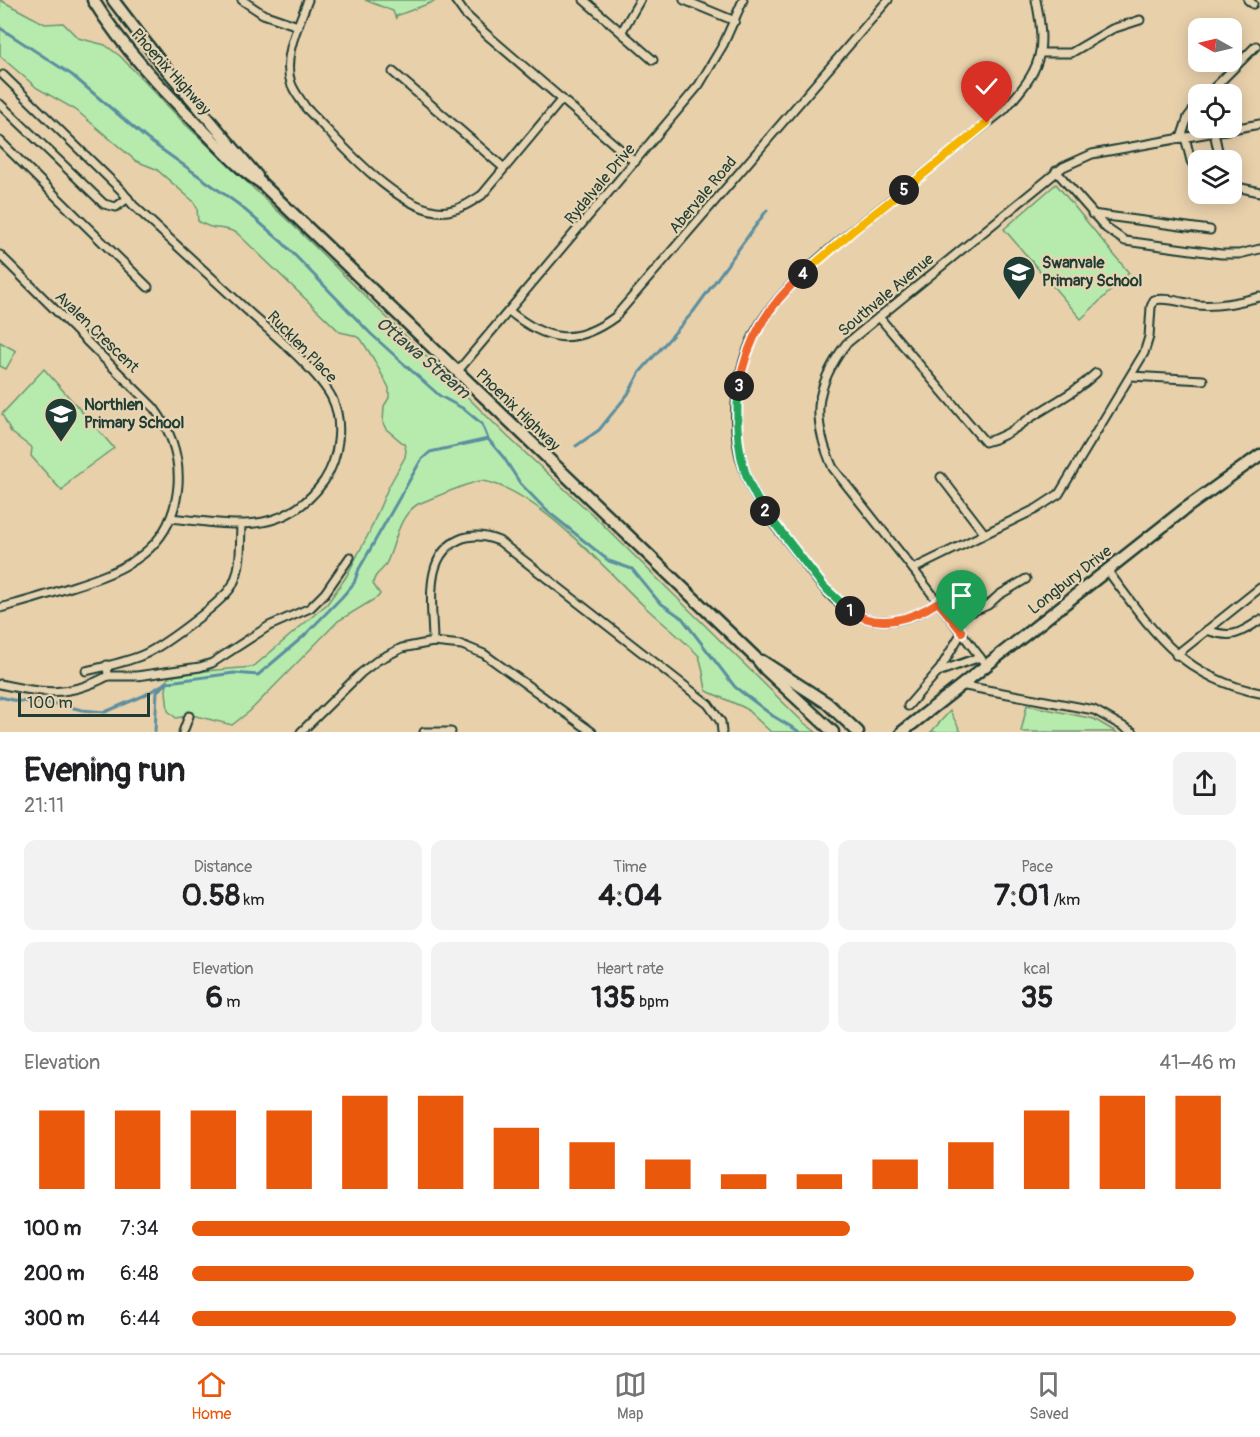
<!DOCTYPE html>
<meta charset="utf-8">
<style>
:root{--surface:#fff;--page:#f2f2f2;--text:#202124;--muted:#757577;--line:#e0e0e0;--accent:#ea580c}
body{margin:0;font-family:Pangolin,sans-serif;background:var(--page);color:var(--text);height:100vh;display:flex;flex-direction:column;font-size:22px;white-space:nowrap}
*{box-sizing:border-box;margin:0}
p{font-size:20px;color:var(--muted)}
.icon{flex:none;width:33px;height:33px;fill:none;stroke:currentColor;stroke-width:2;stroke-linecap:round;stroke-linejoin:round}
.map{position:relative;height:732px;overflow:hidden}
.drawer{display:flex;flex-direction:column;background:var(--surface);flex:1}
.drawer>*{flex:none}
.needle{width:39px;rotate:278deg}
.buttons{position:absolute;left:1188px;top:18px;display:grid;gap:12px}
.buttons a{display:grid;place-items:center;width:54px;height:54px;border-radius:12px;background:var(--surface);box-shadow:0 3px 15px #0003;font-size:30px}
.scale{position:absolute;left:18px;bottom:15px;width:132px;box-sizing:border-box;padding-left:6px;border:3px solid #1f3d34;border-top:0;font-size:16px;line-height:21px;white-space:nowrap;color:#1f3d34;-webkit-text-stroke:4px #e7d4b2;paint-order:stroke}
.pin{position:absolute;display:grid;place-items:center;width:51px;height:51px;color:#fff;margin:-62px -26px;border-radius:50% 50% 50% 0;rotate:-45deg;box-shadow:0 0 6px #0007}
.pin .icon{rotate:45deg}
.km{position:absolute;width:30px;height:30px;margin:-15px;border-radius:50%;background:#222;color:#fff;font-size:16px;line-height:30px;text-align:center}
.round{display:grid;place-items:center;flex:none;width:63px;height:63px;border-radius:12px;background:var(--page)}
.overview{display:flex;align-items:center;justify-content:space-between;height:102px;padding:0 24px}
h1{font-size:33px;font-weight:700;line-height:45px}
.figures{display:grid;grid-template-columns:repeat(3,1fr);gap:9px;height:102px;padding:6px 24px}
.figures div{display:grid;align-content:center;border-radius:12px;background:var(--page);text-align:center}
.figures b{font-size:30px;font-weight:700}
.figures small{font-size:16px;font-weight:400}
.figures p{font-size:16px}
.chart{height:168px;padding:12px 24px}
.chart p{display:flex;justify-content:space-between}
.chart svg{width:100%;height:108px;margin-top:6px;stroke:var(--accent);stroke-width:6}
ul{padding:0 24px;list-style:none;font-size:20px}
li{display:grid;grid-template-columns:96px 72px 1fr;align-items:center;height:45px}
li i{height:15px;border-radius:8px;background:var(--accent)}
.tabs{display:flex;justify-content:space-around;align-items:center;height:84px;border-top:2px solid var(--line);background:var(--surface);font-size:16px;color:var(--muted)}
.tabs a{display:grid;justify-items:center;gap:3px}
.tabs .selected{color:var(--accent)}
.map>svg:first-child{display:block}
.green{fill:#b7ebad;stroke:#6b9470;stroke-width:1.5}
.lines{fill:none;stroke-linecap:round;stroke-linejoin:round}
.stream{stroke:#5c8f9f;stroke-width:3}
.street-casing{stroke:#1f3d34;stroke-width:11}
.secondary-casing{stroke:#1f3d34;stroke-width:15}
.street{stroke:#e7d4b2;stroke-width:7}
.secondary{stroke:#e7d4b2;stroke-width:10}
.split-1-casing{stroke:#fff;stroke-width:12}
.split-2-casing{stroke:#fff;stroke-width:12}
.split-3-casing{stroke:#fff;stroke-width:12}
.split-4-casing{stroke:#fff;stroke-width:12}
.split-5-casing{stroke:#fff;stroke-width:12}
.split-6-casing{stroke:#fff;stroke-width:12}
.split-1{stroke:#f0652b;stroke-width:8}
.split-2{stroke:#22a559;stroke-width:8}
.split-3{stroke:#22a559;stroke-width:8}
.split-4{stroke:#f0652b;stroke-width:8}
.split-5{stroke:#f5b400;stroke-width:8}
.split-6{stroke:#f5b400;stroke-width:8}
.labels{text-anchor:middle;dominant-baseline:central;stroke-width:4.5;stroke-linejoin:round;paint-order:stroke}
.street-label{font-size:16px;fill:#1f3d34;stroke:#e7d4b2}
.poi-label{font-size:16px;font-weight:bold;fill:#1f3d34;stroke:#e7d4b2;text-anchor:start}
.water-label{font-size:18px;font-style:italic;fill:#294b46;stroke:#e7d4b2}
</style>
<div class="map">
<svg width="1260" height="732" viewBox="0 0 1260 732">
<rect width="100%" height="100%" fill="#e8d0ab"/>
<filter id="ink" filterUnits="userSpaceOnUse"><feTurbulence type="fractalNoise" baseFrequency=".0167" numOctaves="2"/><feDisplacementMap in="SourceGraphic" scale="12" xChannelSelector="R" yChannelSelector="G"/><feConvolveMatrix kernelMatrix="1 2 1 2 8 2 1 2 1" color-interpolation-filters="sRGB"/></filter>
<g filter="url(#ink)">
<g class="green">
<path d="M0,0L45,24L63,23L78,38L105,45L120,56L185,124L299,231L508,437L595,517L804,723L816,732H771L745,708L709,692L706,690L702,667L699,656C682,638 662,623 644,606C606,570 535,488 482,481C473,480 429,500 418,504C397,517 396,544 386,564C382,572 374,573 373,584L380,594L378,597L338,621L250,711L232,725L192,715L176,718L168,711L166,691L168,677L205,671L253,667L327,604L346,577L369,533L388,488L405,457L406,450L404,444L386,429L383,423L384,406L389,398V388L373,358L361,339L353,335L340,332L237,233C221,225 215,232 198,221L197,208L193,201L156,169L136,161L76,110L37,88L0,56Z"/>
<polygon points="365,0 438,0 396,16 396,19 393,11"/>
<polygon points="1056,184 1129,273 1081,319 1004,229"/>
<polygon points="0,342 16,351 6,369 0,366"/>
<polygon points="44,369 114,448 73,478 62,491 31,456 32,448 11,432 2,414"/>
<polygon points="1027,705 1094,719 1116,732 1021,732"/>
<polygon points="950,711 961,732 931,732"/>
</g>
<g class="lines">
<g class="stream">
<polyline points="0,28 72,75 147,139 238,204 282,242 371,334 404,364 440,396 464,409 482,424 488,439 504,458 520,483 546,510 609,561 632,569 659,602 682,618 735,687 773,716 800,732"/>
<polyline points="576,446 599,430 628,394 640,372 693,312 767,210"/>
<polyline points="0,697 17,701 58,704 82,710 105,712 143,696 167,682"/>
<polyline points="155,732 157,691 169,682 234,673 258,675 304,636 342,597 354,583 359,569 421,460 430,452 488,439"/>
</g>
<g class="street-casing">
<g id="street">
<polyline points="242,0 263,14 298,26"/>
<path d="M308,0C299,24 282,57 291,83C294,92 301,100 306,108C337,139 402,218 448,211C461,209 471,202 482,195L562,99"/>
<polyline points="455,0 465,14 486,34 635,162"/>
<polyline points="584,0 653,60"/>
<polyline points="684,0 735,21"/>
<polyline points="1248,0 1253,4"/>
<polyline points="622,31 640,0"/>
<polyline points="1040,53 1071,53 1112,29 1140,20"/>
<polyline points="393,72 504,168"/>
<path d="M3,75L121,190L133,205C172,241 211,277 250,313C273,334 319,372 332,398C344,423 339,458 324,481C284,538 231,524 171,518"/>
<polyline points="1208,94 1256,46"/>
<polyline points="0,104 104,204 116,207 128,198"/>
<polyline points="1214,132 1220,160"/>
<polyline points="1185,137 1191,161 1198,172"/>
<polyline points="1181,138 1188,117 1198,104"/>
<polyline points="0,141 148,287"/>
<polyline points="1056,171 1106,228 1125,241 1221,254 1239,254 1260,249"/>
<polyline points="1232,186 1260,192"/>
<polyline points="1092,214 1210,230"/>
<path d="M0,255L154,408C171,431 180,455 178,485C173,550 126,570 71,587C47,595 24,602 0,608"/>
<path d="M509,311C546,341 574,347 615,317L888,0"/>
<path d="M879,317L985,442C1007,437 1020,424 1038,413C1059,400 1078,390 1096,373"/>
<polyline points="457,372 699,85 723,45 743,0"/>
<polyline points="1131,376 1203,380"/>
<polyline points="941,477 984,533"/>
<path d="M913,569L1036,509L1059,494L1144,353L1149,337L1151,307L1154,300C1168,297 1183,303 1197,305C1219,307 1239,302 1260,297"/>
<path d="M1107,570C1152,630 1182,678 1260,693"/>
<path d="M938,602C913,619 881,629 853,613C826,598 808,566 789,543C778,529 765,515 757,499C749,486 744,471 740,457C731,420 736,375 751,341C773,289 844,238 887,203C926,172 965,141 1004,110C1041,69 1047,54 1036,0"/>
<polyline points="953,620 988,605 999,595 1026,579"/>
<path d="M1207,630C1231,639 1240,634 1260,620"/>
<path d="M433,642C433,607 421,553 463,538C475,534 487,536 499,541L708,704L721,722L722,732"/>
<polyline points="1176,655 1260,588"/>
<path d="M986,665L913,569L833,468C811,419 814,387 846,344L1063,167L1092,154L1260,124"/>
<path d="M86,671C106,666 129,662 147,653C165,644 226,600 233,584C242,566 240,544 241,525"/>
<polyline points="938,672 980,657"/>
<polyline points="108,676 137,676 200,667 212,663 269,626 310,608 325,593 350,557"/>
<path d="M0,684C42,693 67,698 108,676L107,665"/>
<polyline points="960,685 1094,710 1133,732"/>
<polyline points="908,706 940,669 962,632"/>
<polyline points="183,732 189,716"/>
<polyline points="301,732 361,673 378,660 402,648 433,642 462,645 484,654 592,732"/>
<polyline points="424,732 451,732"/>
</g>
</g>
<g class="secondary-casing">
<g id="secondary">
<path d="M93,0C124,50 165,92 206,133C223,150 239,169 260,182L757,659L765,669L833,732"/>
<polyline points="113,0 162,64 257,176"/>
<polyline points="762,661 827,703 858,732"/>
<polyline points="902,732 1186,508 1260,455"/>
</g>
</g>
<use href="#street" class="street"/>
<use href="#secondary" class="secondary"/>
</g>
</g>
<g class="lines" filter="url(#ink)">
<g class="split-1-casing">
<path id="split-1" d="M850,611C878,630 913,619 938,602L962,632"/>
</g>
<g class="split-2-casing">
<polyline id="split-2" points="765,511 824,587 850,611"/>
</g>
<g class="split-3-casing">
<path id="split-3" d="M739,386C734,430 738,475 765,511"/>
</g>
<g class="split-4-casing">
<path id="split-4" d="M739,386C747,339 768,306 803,274"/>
</g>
<g class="split-5-casing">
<polyline id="split-5" points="803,274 855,229 904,190"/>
</g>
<g class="split-6-casing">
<polyline id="split-6" points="904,190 987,123"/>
</g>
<use href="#split-1" class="split-1"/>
<use href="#split-2" class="split-2"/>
<use href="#split-3" class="split-3"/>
<use href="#split-4" class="split-4"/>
<use href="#split-5" class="split-5"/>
<use href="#split-6" class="split-6"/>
</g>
<defs>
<g id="school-pin" transform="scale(1.725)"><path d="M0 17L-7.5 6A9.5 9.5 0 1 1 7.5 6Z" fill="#1f3d34" stroke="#e7d4b2"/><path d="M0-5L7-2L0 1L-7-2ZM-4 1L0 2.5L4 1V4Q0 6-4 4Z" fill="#fff"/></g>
</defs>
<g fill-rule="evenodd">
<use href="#school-pin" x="1019" y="272"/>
<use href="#school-pin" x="61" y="414"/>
</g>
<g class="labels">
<g class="street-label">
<text transform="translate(171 72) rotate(48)">Phoenix Highway</text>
<text transform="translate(600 184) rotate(-50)">Rydalvale Drive</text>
<text transform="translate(703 195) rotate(-50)">Abervale Road</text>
<text transform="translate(886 295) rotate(-40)">Southvale Avenue</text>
<text transform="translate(97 332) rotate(44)">Avalen Crescent</text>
<text transform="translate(302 347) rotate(46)">Rucklen Place</text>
<text transform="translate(518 410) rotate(44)">Phoenix Highway</text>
<text transform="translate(1070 580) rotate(-38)">Longbury Drive</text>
</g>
<g class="poi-label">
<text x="1042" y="263">Swanvale<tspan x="1042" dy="18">Primary School</tspan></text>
<text x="84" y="405">Northlen<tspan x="84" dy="18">Primary School</tspan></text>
</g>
<g class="water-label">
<text transform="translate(423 358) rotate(40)">Ottawa Stream</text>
</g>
</g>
</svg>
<div class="buttons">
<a><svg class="needle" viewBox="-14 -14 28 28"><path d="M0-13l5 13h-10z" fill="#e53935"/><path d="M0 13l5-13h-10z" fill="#757577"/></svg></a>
<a><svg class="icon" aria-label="locate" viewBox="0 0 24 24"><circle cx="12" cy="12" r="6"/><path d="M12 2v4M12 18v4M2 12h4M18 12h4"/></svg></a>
<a><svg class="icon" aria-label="layers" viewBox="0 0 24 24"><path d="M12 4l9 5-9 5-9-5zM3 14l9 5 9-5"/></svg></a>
</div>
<div class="scale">100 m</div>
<div class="pin" style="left:962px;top:632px;background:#1e9e55"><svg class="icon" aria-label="arrive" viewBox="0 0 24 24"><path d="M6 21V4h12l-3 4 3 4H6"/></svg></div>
<div class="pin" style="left:987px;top:123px;background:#d93025"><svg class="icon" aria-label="check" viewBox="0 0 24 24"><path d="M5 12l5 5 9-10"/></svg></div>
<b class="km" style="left:850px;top:611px">1</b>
<b class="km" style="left:765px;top:511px">2</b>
<b class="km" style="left:739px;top:386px">3</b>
<b class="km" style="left:803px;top:274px">4</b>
<b class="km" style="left:904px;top:190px">5</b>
</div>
<section class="drawer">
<div class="overview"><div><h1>Evening run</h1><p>21:11</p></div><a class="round"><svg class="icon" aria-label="share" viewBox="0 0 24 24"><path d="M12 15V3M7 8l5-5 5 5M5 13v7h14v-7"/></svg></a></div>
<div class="figures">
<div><p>Distance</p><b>0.58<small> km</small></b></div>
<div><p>Time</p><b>4:04</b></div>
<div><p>Pace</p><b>7:01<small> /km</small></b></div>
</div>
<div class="figures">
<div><p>Elevation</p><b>6<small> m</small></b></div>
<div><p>Heart rate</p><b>135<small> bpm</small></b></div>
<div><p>kcal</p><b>35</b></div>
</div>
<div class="chart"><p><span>Elevation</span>41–46 m</p>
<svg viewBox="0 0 160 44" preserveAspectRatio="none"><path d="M5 44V12M15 44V12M25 44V12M35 44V12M45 44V6M55 44V6M65 44V19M75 44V25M85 44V32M95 44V38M105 44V38M115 44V32M125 44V25M135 44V12M145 44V6M155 44V6"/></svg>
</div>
<ul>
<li><b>100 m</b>7:34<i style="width:63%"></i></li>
<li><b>200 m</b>6:48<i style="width:96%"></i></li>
<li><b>300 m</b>6:44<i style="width:100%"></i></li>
</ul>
</section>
<nav class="tabs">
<a class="selected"><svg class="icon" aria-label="home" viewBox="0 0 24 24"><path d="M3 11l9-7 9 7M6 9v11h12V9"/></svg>Home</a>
<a><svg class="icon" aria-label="map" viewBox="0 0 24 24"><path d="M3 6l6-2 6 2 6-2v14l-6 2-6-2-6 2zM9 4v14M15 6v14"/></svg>Map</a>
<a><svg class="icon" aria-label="saved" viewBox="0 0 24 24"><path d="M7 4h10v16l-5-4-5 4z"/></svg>Saved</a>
</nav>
